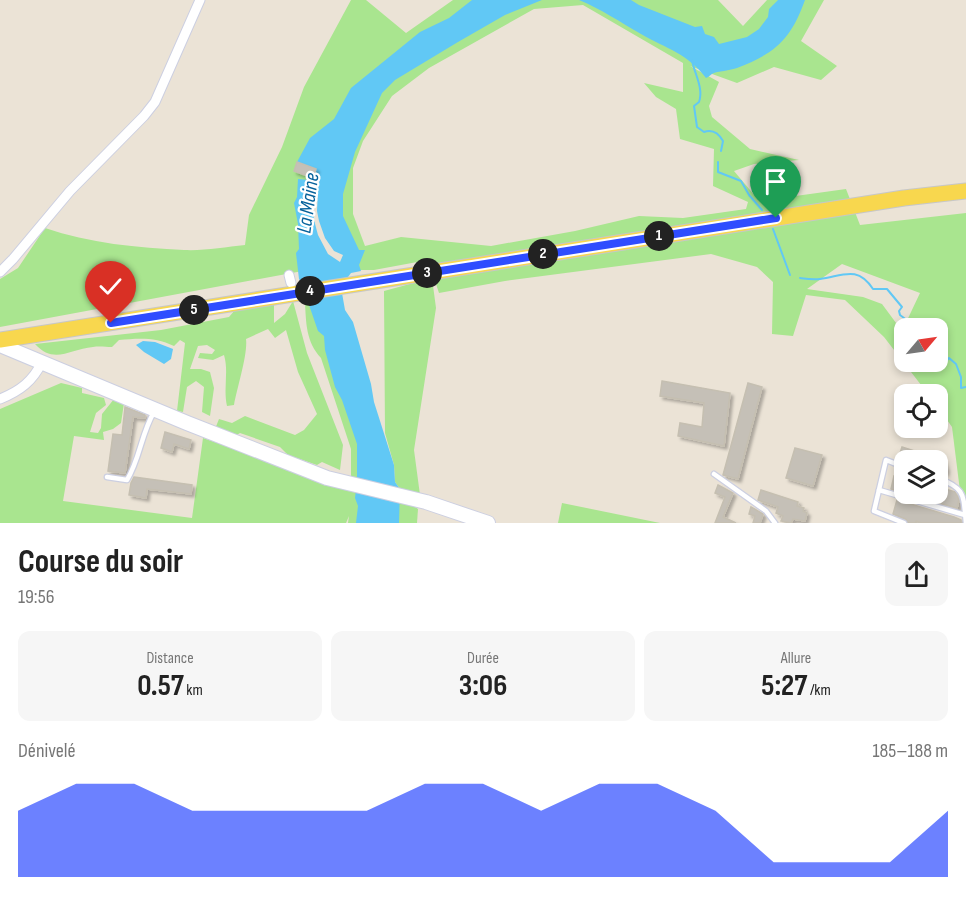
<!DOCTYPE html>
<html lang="fr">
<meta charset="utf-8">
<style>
:root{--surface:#fff;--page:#f6f6f6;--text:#222;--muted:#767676;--accent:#2f4dff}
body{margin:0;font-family:"Sofia Sans Condensed",sans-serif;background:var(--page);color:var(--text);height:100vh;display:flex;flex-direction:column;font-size:22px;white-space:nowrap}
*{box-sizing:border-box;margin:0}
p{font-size:20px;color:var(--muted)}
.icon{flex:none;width:33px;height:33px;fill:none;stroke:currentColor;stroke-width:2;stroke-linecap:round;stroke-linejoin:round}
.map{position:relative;height:523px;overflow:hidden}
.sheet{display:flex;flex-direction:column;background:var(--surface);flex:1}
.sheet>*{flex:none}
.needle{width:39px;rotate:61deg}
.tools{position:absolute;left:894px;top:318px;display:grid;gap:12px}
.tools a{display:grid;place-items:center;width:54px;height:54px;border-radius:12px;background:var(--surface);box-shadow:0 3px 9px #0003;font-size:30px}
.pin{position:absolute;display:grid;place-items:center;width:51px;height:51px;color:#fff;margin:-62px -26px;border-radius:50% 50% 50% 0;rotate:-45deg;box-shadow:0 0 6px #0007}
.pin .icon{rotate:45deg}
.km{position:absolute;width:30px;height:30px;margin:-15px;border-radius:50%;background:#222;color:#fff;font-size:16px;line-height:30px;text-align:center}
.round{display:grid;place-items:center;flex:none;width:63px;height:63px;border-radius:12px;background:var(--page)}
.overview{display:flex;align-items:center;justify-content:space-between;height:102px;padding:0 18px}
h1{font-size:33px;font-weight:700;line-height:45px}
.stats{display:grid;grid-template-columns:repeat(3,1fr);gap:9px;height:102px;padding:6px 18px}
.stats div{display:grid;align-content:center;border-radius:12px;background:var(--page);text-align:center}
.stats b{font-size:30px;font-weight:700}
.stats small{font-size:16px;font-weight:400}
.stats p{font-size:16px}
.chart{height:168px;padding:12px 18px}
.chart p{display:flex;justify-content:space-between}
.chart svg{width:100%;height:108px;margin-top:6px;fill:var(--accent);opacity:.7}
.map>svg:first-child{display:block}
.green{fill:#a9e58f;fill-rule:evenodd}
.water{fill:#61c8f5}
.pier{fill:#ebe3d6}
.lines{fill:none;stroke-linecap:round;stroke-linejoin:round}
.stream{stroke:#61c8f5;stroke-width:2}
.building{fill:#c5c0b7;stroke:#c5bfb1;stroke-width:1.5;filter:url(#shadow)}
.lane-casing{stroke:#cccfe1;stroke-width:7}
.street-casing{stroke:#cccfe1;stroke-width:11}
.secondary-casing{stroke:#cccfe1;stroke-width:16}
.primary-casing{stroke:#c7c7c7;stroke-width:17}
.lane{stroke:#fff;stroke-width:4.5}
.street{stroke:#fff;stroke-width:9}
.secondary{stroke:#fff;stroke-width:14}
.primary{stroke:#f8d74e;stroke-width:15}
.route-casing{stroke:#fff;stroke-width:12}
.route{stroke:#2f4dff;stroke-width:8}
.labels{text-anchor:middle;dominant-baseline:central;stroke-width:4.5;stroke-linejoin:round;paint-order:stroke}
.water-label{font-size:21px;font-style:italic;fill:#06629b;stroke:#fff}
</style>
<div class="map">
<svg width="966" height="523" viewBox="0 0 966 523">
<defs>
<filter id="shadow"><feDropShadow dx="3" dy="3" stdDeviation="1.5" flood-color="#0004"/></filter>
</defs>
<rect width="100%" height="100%" fill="#ebe3d6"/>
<g class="green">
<path d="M351,0H366L406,33L453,0H718L743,26L767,0H824L801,41L837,66L821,80L774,67L737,83L690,66L719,82L709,106L712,117L750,149L799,160L754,164L734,171L755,196L774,199L846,189L860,225L966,213V523H964L952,427L938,407V394H928L884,337L845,300L806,295L793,336L772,334L773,282L757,267L711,254L505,281L439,293L428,260L374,270H308L0,327V279L18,268L45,228C89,243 138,248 184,250C204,251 225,247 245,245L249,215L282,147L304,87ZM583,5L683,63V92L644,83L656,97L676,109L680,139L714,149L713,186L748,202L746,209L683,218L639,216L575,231L491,246L401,237L365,246L353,214V168L363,141L392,96L429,68L534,9ZM842,264L920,293L902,331L882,304L863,297L807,289ZM904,328H938V362H904Z"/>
<polygon points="432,278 436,308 414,450 420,495 400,489 395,482 394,465 385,433 384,291"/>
<path d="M312,300L358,436L361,523H348L349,516L346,523H0V409L61,383L82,388V393L104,398L106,405L96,413L90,432L98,433L101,428L102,414L114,399L124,403L121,423L113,429L103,432L104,440L74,436L63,501L192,518L203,438L351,488V449L321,358C306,342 306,323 305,302Z"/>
<path d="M293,301L307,353L343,445L340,470L322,462L317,465L288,455L280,447L240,433L235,436L215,429L219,419L232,423L245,416L295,435L304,430L317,414L298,372L286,330L275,338L268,329L246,339C248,354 237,388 234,405L227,406C223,388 229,372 224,355L213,360L198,358L200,353L212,354L215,350L207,345L198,346L190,369H201L210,372L214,388L210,416L202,412L204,387L196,381L187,387L183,412L177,411L185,343L180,340L174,346C156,337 139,338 119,340L112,347C106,347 99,346 93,347C70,349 54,365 35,344L161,330L229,317L235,310L274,305V323L285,314Z"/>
<polygon points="406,501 418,509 417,523 382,523 386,509"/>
<polygon points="562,503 660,523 558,523"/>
</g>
<g class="water">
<polygon points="472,0 542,0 505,15 458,42 395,80 382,93 355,152 343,194 343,216 359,250 365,250 359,265 361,271 351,273 345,281 342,293 345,310 353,322 371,384 374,402 394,465 395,482 400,489 399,523 356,523 358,506 355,498 357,481 357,444 342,400 335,387 325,350 324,336 318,331 308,302 308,294 299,279 296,253 299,249 298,224 294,203 297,197 298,179 310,180 311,177 313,178 316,169 297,162 310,138 334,119 351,88 420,32 449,18"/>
<path d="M579,0H631L639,5L695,27L702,26L705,34L714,37L719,44L747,37L759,29L768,17L769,9L778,0H805C791,39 776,53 737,68C731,70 716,72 714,73C711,74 709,77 706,78C687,53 667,49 641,34C620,22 601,9 579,0Z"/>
<polygon points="143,341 155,342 173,349 171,359 164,364 144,352 136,345"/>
</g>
<polygon class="pier" points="310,179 314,180 318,191 317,211 319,221 325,238 334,251 343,255 340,262 328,254 318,235 314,220"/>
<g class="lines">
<g class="stream">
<path d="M692,60C694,73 704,88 699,102L694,106L697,127L704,132C713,129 719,134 723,141L721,151"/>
<polyline points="718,162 718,172 741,181 749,195 762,210"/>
<polyline points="773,229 790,275"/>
<path d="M800,278C807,279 813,280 820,279C843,276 857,265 873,289H887L902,307L899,311L900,315L912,324L915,328"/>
<polyline points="934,362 933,366 938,370 949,358 956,364 961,377 961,388 966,387"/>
</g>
</g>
<g class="building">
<polygon points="297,162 316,169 313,178 294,171"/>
<polygon points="662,381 730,393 724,446 678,436 680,423 702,427 704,403 660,396"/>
<polygon points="748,383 762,387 738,479 723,475"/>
<polygon points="125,407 145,415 145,418 133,417 125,473 108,471 113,434 122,435"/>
<polygon points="165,432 191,440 189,449 174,444 172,452 161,448"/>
<polygon points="902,447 943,460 946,469 945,473 938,471 938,460 898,459"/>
<polygon points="795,448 822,455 813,486 786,478"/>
<polygon points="894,476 904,478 904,493 891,489"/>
<polygon points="134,477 192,485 191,494 147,489 146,498 129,495 131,483"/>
<polygon points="718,485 733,493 723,517 736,523 715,523 725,497 715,493"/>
<polygon points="938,487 955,492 959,500 957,508 907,494 938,494"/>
<polygon points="761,490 798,502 797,506 804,508 803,511 807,513 805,521 793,519 791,523 781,521 783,516 776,513 778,507 758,500"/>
<polygon points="897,500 954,517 961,520 961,523 921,523 916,521 915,523 908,523 906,519 893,514"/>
<polygon points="751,507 763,514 760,523 753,523 755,516 749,514"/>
</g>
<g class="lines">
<g class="lane-casing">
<g id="lane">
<polyline points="714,474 766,511 775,523"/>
<path d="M107,477L127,480C140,459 141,434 154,412"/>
<path d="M938,478C966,489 963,494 966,523"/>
<polyline points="879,490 965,515"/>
<polyline points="904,523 874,511 886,460 904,467"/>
</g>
</g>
<g class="street-casing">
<g id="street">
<polyline points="0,272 13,259 70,191 144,116 155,102 200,0"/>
<polyline points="289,275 291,283"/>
<path d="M0,399C20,391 33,381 42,362"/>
</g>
</g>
<g class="secondary-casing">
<polyline id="secondary" points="0,345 187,423 327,478 426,502 488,523"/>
</g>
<g class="primary-casing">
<polyline id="primary" points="0,340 904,198 966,191"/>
</g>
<use href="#lane" class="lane"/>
<use href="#street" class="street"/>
<use href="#secondary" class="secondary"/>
<use href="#primary" class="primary"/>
</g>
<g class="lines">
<g class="route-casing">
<polyline id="route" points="111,323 776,218"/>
</g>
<use href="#route" class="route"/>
</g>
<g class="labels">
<g class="water-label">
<text transform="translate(308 203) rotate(-82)">La Maine</text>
</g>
</g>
</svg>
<div class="tools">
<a><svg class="needle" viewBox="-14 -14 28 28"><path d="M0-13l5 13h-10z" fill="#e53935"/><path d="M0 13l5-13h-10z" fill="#767676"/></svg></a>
<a><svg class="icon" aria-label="locate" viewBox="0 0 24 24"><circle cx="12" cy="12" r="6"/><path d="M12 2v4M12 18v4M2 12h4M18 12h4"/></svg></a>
<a><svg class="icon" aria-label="layers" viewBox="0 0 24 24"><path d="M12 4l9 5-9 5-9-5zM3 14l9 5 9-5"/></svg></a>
</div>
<div class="pin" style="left:776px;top:218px;background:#1e9e55"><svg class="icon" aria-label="arrive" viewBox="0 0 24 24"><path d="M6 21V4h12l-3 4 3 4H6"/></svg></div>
<div class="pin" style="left:111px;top:323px;background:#d93025"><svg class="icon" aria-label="check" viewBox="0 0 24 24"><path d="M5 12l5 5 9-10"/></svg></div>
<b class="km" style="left:659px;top:236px">1</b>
<b class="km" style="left:543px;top:254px">2</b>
<b class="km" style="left:427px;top:273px">3</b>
<b class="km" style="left:310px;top:291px">4</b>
<b class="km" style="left:194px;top:310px">5</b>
</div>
<section class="sheet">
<div class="overview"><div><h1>Course du soir</h1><p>19:56</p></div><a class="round"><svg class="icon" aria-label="share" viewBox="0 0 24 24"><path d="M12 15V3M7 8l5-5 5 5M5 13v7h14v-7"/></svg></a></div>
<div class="stats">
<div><p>Distance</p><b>0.57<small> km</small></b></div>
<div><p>Durée</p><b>3:06</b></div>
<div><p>Allure</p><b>5:27<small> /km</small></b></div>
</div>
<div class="chart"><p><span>Dénivelé</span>185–188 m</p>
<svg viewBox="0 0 160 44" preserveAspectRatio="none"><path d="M0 44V17L10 6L20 6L30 17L40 17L50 17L60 17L70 6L80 6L90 17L100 6L110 6L120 17L130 38L140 38L150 38L160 17V44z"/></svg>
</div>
</section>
